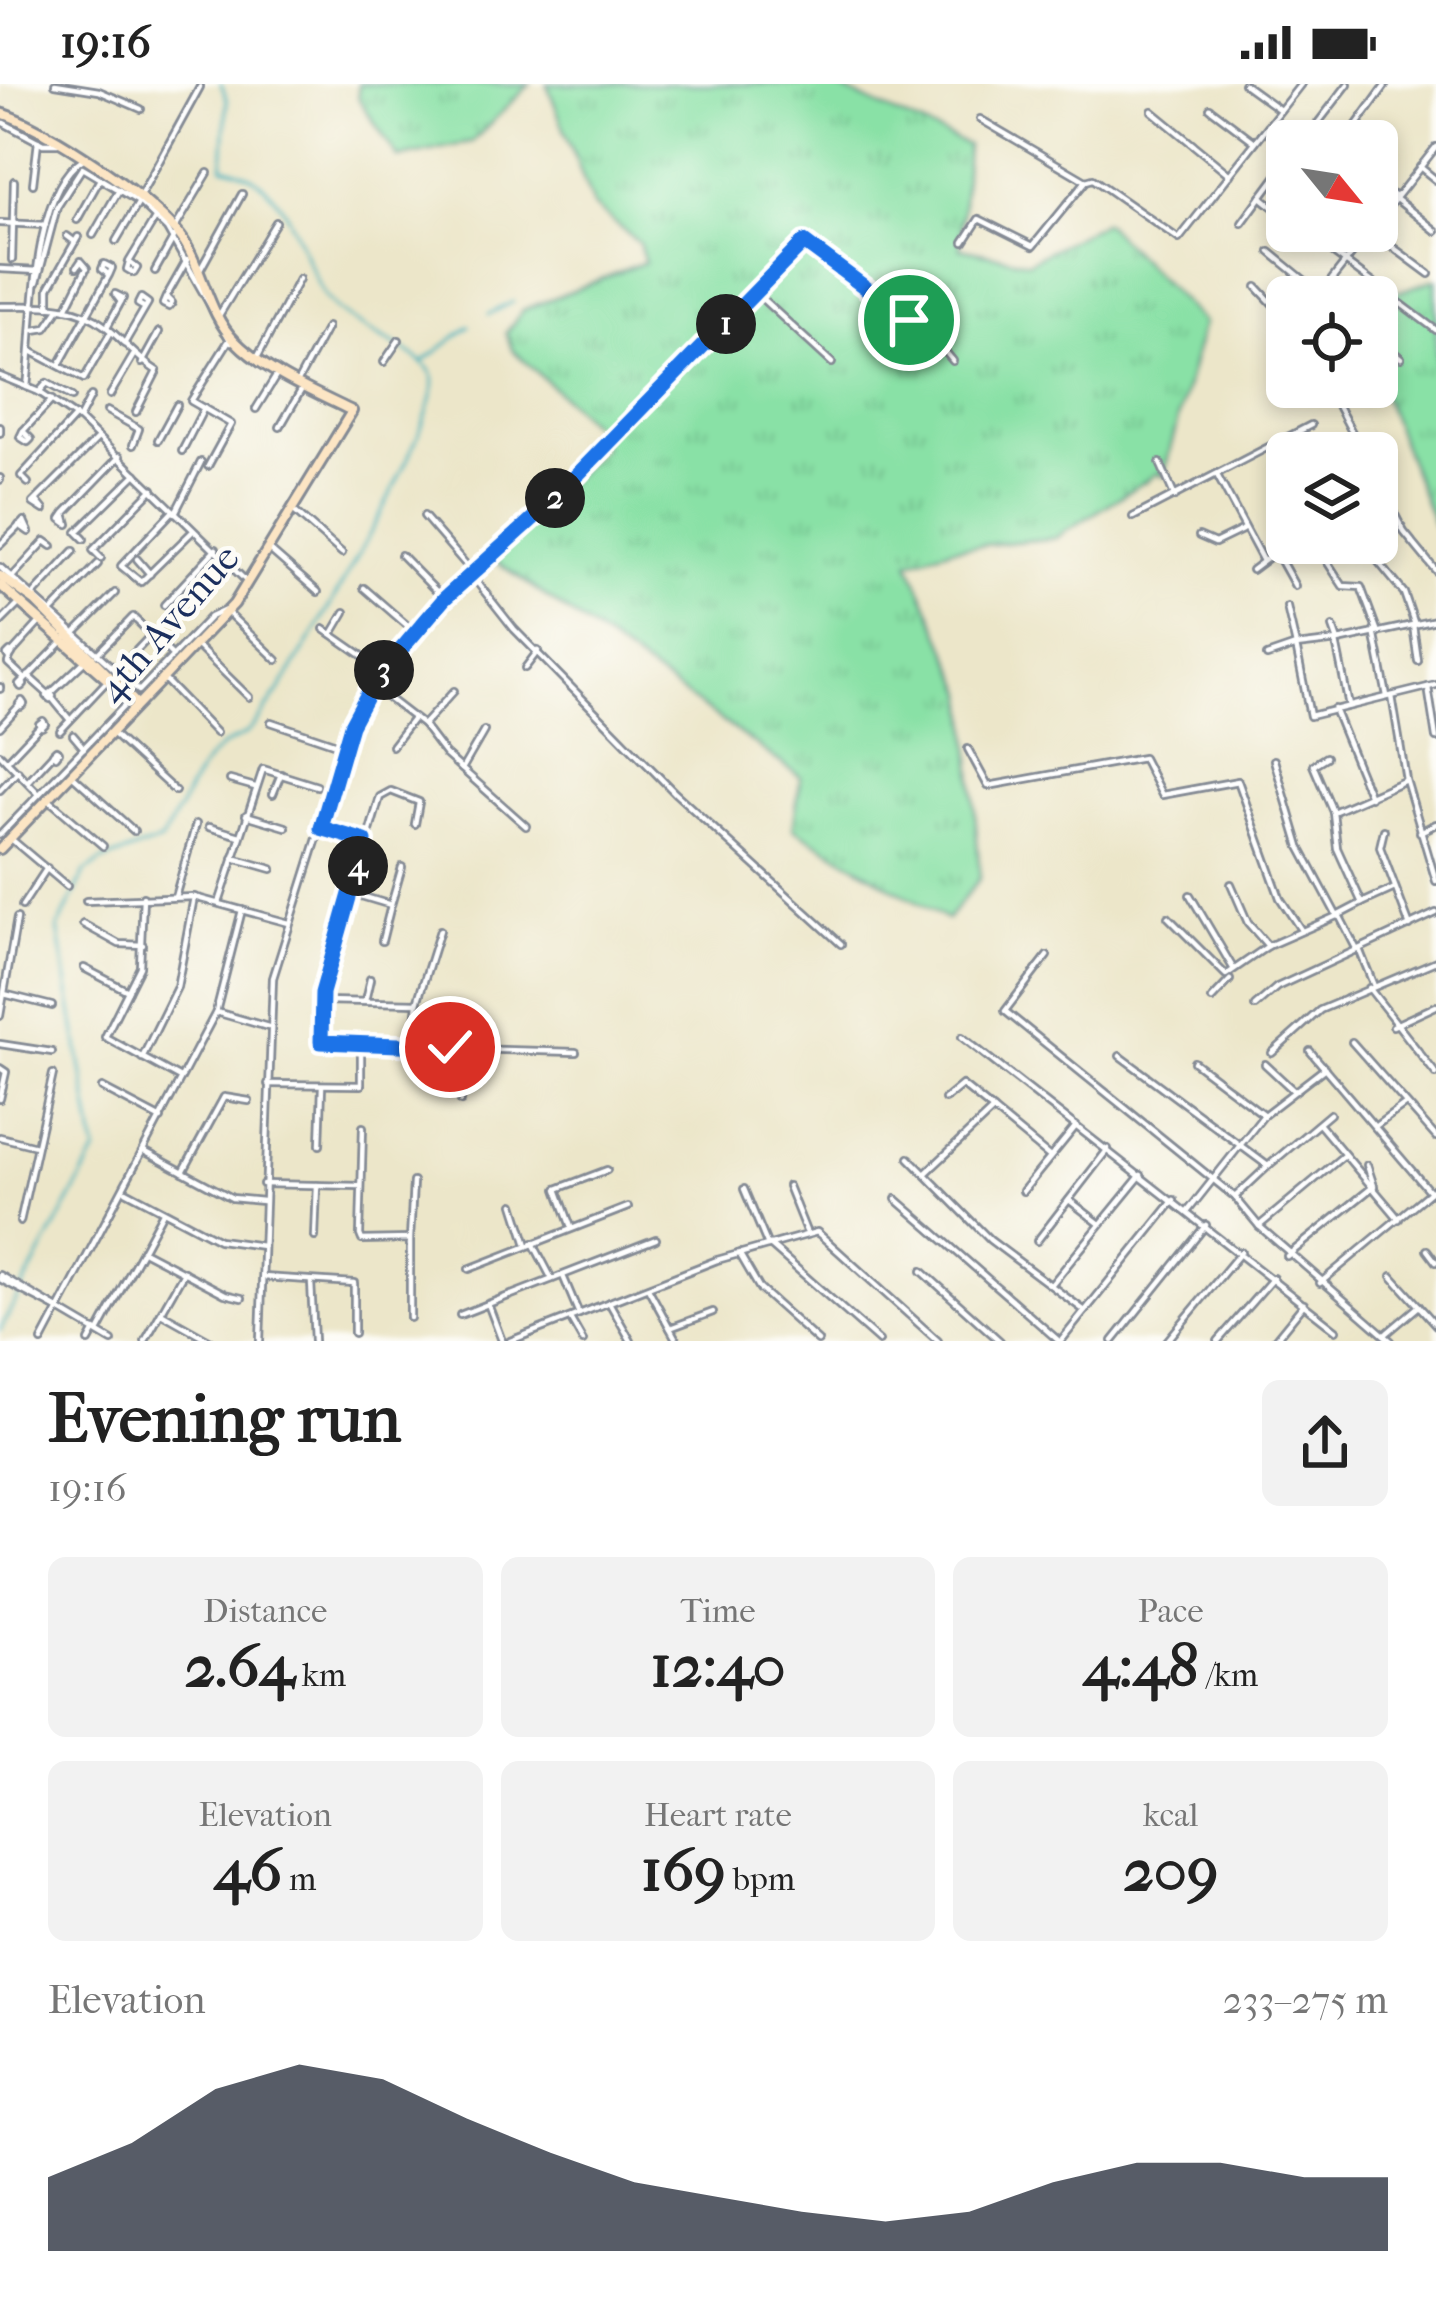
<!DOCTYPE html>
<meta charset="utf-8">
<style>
:root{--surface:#fff;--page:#f2f2f2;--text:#222;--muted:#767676;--accent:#111827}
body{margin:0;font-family:"IM FELL French Canon",serif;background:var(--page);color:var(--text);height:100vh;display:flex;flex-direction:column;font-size:45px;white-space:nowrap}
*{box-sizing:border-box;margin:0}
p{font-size:39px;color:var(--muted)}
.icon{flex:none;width:66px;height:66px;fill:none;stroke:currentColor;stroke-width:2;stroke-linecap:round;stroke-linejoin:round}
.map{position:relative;height:1257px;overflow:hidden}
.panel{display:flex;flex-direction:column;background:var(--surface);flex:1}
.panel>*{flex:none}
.needle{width:78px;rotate:120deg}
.controls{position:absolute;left:1266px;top:36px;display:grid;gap:24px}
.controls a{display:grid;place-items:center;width:132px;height:132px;border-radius:18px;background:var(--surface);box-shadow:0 6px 18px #0003;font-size:60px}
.pin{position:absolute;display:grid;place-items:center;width:102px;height:102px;color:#fff;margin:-51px;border:6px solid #fff;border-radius:50%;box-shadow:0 3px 12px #0007}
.km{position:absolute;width:60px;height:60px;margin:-30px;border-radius:50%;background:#222;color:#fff;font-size:33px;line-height:60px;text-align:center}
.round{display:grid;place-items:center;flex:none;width:126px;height:126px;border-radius:18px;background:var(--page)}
.summary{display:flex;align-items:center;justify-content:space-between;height:204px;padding:0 48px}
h1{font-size:66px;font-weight:700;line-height:90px}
.figures{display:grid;grid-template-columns:repeat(3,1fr);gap:18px;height:204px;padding:12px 48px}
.figures div{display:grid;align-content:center;border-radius:18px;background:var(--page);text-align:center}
.figures b{font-size:60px;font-weight:700}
.figures small{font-size:33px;font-weight:400}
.figures p{font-size:33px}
.chart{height:336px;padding:24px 48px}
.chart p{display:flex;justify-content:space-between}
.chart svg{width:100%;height:216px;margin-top:12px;fill:var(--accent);opacity:.7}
.status{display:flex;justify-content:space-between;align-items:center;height:84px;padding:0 60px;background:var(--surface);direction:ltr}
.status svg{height:33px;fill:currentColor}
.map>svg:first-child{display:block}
.grass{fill:url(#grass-tufts);stroke:#528882;stroke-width:3}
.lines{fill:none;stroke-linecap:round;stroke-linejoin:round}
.stream{stroke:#43b2bd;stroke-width:3}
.street-casing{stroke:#848a94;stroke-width:10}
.secondary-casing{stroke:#848a94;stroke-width:14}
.street{stroke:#fff;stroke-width:4.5}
.secondary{stroke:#fce5c4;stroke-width:8}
.route-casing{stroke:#fff;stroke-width:24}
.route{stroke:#1a73e8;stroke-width:15}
.labels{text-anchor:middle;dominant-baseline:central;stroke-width:9;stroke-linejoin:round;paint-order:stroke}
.street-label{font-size:39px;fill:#1b2f5e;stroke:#fdfcf7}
</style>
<div class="status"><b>19:16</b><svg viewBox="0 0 49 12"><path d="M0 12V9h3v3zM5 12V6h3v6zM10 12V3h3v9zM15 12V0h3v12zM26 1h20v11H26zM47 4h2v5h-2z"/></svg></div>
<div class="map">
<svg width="1436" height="1257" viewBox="0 0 1436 1257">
<defs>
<pattern id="grass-tufts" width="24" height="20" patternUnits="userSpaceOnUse" patternTransform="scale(3)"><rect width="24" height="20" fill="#89e1a6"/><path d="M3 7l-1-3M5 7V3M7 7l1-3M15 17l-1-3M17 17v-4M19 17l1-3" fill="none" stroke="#76c191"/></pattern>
</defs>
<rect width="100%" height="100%" fill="#fdfcf7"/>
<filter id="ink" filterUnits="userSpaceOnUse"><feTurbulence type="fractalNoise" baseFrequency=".00833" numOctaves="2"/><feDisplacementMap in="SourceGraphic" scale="24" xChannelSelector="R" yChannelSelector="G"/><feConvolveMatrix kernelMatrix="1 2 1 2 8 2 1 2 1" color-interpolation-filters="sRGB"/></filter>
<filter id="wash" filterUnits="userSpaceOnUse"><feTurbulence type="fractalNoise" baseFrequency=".004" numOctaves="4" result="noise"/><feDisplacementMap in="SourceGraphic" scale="48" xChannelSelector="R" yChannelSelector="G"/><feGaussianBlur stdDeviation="2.7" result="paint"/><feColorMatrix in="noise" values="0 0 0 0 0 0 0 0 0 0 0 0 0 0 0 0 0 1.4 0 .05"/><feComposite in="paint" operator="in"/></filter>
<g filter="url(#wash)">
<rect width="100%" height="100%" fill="#ece6c9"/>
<g class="grass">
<polygon points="358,0 530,0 472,58 398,74 359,15"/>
<polygon points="547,0 829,0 967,61 960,164 1028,178 1104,138 1203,239 1163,393 1158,389 1055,454 952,464 909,478 966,608 980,794 947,836 793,744 801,693 493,475 603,363 593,341 512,265 506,249 523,226 645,178 639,159 593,121"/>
<polygon points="1436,195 1436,446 1377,296 1377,215"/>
</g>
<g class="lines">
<g class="stream">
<polyline points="489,230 513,218"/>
<polyline points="424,277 470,242"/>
<path d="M0,1246L96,1068L58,844L85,788L102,777L160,757C181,729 191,689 219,665C228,657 241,655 250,646C260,636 269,621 277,610C305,568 445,329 433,293C424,265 345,244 325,212C295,163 291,96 223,82L227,16L221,0"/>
</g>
</g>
</g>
<g filter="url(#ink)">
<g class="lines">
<g class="street-casing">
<g id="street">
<polyline points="55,0 99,7 141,25"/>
<polyline points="1244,0 1280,26"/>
<polyline points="1210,24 1255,58"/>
<polyline points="1152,27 1230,91"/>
<polyline points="980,35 1086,97 1093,95 1179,155 1301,0"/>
<polyline points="0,37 43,60 58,60"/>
<polyline points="1317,54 1320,57"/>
<polyline points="1304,57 1348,0"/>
<polyline points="1345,57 1385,2"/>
<polyline points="1287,78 1261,113 1287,134"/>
<polyline points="1420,83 1436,96"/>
<polyline points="33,100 38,57"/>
<polyline points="1377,101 1396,113"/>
<polyline points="140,112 200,3"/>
<polyline points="1396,115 1436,147"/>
<polyline points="77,136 100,95"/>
<polyline points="1377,138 1436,63"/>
<polyline points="0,139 46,141"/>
<polyline points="1242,139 1261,113"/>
<polyline points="175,144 208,89"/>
<polyline points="1304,147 1436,246"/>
<polyline points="1371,147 1429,190"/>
<polyline points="93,151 119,106"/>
<polyline points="67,152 75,158 78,153"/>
<polyline points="116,157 139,118"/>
<polyline points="964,158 979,135 1033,162 1086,97"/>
<polyline points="1270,168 1325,213"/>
<polyline points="12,176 14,97"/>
<polyline points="129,178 127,185 134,189 137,184 129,178 156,133"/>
<polyline points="77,183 81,177 87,184"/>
<polyline points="0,185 38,187"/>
<polyline points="200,186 242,110"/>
<polyline points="155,187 174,153"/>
<polyline points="37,198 57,123 82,84 139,118 167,145 231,258"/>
<polyline points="1257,203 1287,235"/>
<polyline points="756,209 832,279"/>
<polyline points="166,213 163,220 169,223 172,219 166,213 187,176"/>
<polyline points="1318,213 1370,147"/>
<path d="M0,222C36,222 75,218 105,242C124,257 137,274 157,287L136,328"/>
<polyline points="49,223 49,204 75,158"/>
<polyline points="66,225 85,187"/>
<polyline points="218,233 276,138"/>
<polyline points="107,243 123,214 115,210 121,218"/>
<polyline points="34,246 46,244 59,225"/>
<polyline points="1377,255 1401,274"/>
<polyline points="124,260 145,224 138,220 141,214 148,219 145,224"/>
<polyline points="31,267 84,295 111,248"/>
<polyline points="257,274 299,195"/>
<polyline points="384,278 399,256"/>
<polyline points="142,279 159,248"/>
<polyline points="59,281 109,191 102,185 104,180 112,184 109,191"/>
<polyline points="0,292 39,308 79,335 245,496"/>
<polyline points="298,297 327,243"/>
<path d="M27,303C34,247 30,108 83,75"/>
<polyline points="1328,303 1363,369"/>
<polyline points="39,308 47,299 72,313"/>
<polyline points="110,311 133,272"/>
<polyline points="256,325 278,289"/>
<polyline points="107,327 139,345 133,361"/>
<polyline points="79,335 91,312"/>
<polyline points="0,343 0,349"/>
<polyline points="280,343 303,303"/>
<polyline points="23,347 52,316"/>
<polygon points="23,347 31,355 28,358 20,353"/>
<polyline points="158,356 177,321"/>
<polyline points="182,367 204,324"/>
<polyline points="1160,379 1175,413"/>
<polyline points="208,382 231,340 191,317 228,258"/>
<polyline points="1217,391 1263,477"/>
<polyline points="0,394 0,396"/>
<polyline points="1377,396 1404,448 1436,487"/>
<polyline points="28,399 21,392 76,332"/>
<polyline points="36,416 44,426 33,419 98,354"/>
<polyline points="173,427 121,482 141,498 193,447"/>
<polyline points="294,427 342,469"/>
<polyline points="65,429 61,435 68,440 65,429 120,372"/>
<polyline points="175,429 201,378"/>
<polyline points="424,432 474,490"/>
<polyline points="1133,433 1311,341"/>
<polyline points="19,441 29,448 24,437"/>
<polyline points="1199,452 1215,459 1244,445"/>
<polyline points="84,455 77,448 136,390"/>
<polyline points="1290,459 1276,468 1295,502"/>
<polyline points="1315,459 1343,502 1361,503 1377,546"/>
<polyline points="1363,459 1404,509 1415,541"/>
<polyline points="0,461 24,437"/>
<polyline points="270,466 318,508"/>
<polyline points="401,471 444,515"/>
<polyline points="101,474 93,466 153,405"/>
<polyline points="137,475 150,490"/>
<polyline points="0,483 139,607 210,533 232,523"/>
<polyline points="1252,486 1276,468"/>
<polyline points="14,491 45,457 52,462"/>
<polyline points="473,493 514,545 675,709 841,860"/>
<polyline points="364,504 417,550"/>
<polyline points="35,509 74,467"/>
<polyline points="164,521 216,465"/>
<polyline points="1287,523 1296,562 1338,557"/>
<polyline points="53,526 98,480"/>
<polyline points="227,528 277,576"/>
<polyline points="0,539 18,521"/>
<polyline points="1413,541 1418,577"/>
<polyline points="1333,543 1338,557 1436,536"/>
<polyline points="324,545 383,586"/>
<polyline points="77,547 115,509"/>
<polyline points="1374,547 1387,612"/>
<polyline points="332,550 345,528"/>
<polyline points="1336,558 1349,622"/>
<polyline points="195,560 249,613"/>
<polygon points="10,568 12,570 9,574 7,571"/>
<polyline points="12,569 40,538"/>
<polyline points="97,570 133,533 173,572"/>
<polyline points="1267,572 1296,562 1310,632 1436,601"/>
<polyline points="10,573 8,579 25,595"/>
<polyline points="525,584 538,567"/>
<polyline points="116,588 152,550"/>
<polyline points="28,592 48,610"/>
<polyline points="163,594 216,649"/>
<polygon points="22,597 24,600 21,603 19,600"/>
<polyline points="23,598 65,555"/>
<polyline points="371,601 423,641 445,670 526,742"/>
<polyline points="0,603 0,605"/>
<polyline points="1428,603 1436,654"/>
<polygon points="50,609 53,612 50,615 47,612"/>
<polyline points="51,609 86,576"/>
<polyline points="1392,612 1406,696 1436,797"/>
<polyline points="52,614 70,636"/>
<polygon points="22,617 24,620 21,623 19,620"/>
<polyline points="1334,625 1370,713"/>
<polygon points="43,637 45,640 42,643 39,640"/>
<polyline points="271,638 345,663"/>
<polyline points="423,641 454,607"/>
<polyline points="0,643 19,622"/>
<polyline points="60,647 108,596"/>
<polyline points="113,650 175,707"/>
<polyline points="73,651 84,664"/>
<polyline points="392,662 412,636"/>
<polyline points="968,665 988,702 1143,674 1162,711 1238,697 1280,814 1301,846"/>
<polygon points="56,666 59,668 56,672 53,669"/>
<polyline points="0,670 38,709"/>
<polyline points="1326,673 1313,681 1333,728 1406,696"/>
<polyline points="1274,676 1300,763 1337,832"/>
<polyline points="7,677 40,642"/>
<polyline points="462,685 484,647"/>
<polyline points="72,691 134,747"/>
<polyline points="230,696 255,703"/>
<polyline points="28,697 53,670"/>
<polyline points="0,706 18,687"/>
<polyline points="273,710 281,690"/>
<polyline points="49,716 103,762"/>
<polyline points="1333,728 1337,764 1362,819 1339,831"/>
<polyline points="246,731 286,743"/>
<polyline points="415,740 419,718 391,707 380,713 322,909 321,958 465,965 461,1017"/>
<polyline points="209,743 240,752"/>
<polyline points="321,744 365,757"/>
<polyline points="1384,746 1380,763 1410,842"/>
<polyline points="1420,748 1436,740"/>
<polyline points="0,751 125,621 110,598"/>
<polyline points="10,754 67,802"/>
<polyline points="233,774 272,785"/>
<polyline points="1231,800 1248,839 1268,862"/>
<polyline points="351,809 391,821 382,857"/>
<polyline points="1190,811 1233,884"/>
<polyline points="143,813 140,883 105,953 180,994"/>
<polyline points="175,813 196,740"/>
<polyline points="86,817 194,813 289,839"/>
<polyline points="219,819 263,685 317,702"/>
<polyline points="1362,819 1395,804"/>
<polyline points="391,821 402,783"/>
<polyline points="22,822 47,784"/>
<polyline points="1168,833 1226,891 1268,862 1339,831 1357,866"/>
<polyline points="83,840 119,860 143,861"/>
<polyline points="1359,865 1374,902"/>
<polyline points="1047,872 1005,927 1235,1113 1259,1142 1343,1072"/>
<polyline points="84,884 128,907"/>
<polyline points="1369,904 1436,990"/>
<polyline points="4,910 52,922"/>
<polyline points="1212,915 1230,896"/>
<polyline points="324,917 417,919 440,846"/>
<polyline points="365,917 370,895"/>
<polyline points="1255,922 1277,903 1436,829"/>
<polyline points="216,928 268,943"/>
<polyline points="0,932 17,834"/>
<polyline points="1393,942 1436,922"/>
<polyline points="962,953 1336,1246"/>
<polyline points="1352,958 1436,1053"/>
<polyline points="0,960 52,968"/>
<polyline points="413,961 417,919"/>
<polyline points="465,965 576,968"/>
<polyline points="1310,967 1430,1108"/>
<polyline points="1272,969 1320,926 1436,877"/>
<polyline points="1120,972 1268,1082 1330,1030"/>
<polyline points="142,974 177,903 194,813"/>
<polyline points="1265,980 1294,1007"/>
<polyline points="0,984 6,988 0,1015"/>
<polyline points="268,1000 361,1001 361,960"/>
<polyline points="102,1004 161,1035"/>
<polyline points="945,1015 962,1001 993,1026"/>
<polyline points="1264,1031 1325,984"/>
<polyline points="1320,1041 1399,1135"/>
<polyline points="1377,1041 1406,1020"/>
<polyline points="363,1043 360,1151 362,1156 410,1155 410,1234"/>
<polyline points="0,1053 36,1062"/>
<polyline points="320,1061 322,1002"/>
<polyline points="144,1067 232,1114 263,1117"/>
<polyline points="909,1074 990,1156 1085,1227"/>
<polyline points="183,1088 224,1013 249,1017"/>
<polyline points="926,1089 993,1026 1050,1073"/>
<polyline points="263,1100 360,1102"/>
<polyline points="788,1102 806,1147"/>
<polyline points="744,1105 768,1162"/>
<polyline points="126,1107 219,1156 263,1162"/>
<polyline points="1023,1107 1076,1042"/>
<polyline points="1235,1113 1266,1084"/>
<polyline points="896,1115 1059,1257"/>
<polyline points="1069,1116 1100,1140"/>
<polyline points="514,1120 527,1161"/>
<polyline points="1188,1127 1264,1031 1194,978"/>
<polyline points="20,1138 53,990"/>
<polyline points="1259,1142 1391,1257"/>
<polyline points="571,1143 557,1105 607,1086"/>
<polyline points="315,1153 317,1101"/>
<polyline points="410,1155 413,1098"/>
<polyline points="1037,1157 1108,1065"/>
<polyline points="533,1159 552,1195"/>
<polyline points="770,1161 879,1257"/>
<polyline points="1427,1166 1436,1178"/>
<polyline points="145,1168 225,1210 242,1214"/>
<polyline points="739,1169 760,1205 818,1257"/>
<polyline points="1287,1172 1374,1102 1367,1081"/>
<polyline points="469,1185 628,1123"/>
<polyline points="922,1187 1000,1257"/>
<polyline points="0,1191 112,1257"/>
<polyline points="563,1192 579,1230"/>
<polyline points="1392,1192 1436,1241"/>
<polyline points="263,1193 354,1199 354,1249"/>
<polyline points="0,1195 60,1226"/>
<polyline points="311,1198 314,1257"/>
<polyline points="1320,1199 1436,1103"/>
<polyline points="1051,1201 1141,1091"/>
<polyline points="648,1204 677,1257"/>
<polyline points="610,1220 631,1257"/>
<polyline points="161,1229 211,1257"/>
<polyline points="460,1231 488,1220"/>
<polyline points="571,1236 583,1257"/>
<polyline points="670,1244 713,1228"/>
<polyline points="98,1248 163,1128"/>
<polyline points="1387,1249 1419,1222"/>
<polyline points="42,1257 216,928 242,826"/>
<polyline points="89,1257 95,1246"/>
<polyline points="145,1257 184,1188"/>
<polyline points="260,1257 273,894 360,618 444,515 603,367 804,158 934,254 953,277"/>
<polyline points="502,1257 488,1220 656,1155"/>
<polyline points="510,1257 717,1176 817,1148 938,1257"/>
<polyline points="1061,1257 1174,1116"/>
<polyline points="1113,1257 1206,1141"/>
<polyline points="1167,1257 1241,1168"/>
<polyline points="1218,1257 1273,1194"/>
<polyline points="1274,1257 1304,1220"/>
</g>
</g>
<g class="secondary-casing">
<g id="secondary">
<path d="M0,29C44,41 162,120 185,159C204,190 209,231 235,257C264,287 315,309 352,327L234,520L0,765"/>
<polyline points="0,492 35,517 137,620"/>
<polyline points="0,501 108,596 117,599"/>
</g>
</g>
<use href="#street" class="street"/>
<use href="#secondary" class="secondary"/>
</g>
</g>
<g class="lines" filter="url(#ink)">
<g class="route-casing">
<polyline id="route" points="450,963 321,958 322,909 365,757 321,744 351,641 375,596 444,515 548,421 804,158 909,236"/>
</g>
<use href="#route" class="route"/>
</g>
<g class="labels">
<g class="street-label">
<text transform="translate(168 539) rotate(-49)">4th Avenue</text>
</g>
</g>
</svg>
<div class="controls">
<a><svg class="needle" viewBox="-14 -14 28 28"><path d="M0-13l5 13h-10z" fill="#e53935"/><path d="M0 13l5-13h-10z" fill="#767676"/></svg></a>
<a><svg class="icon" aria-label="locate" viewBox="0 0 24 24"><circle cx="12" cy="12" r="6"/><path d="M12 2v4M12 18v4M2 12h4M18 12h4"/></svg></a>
<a><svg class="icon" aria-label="layers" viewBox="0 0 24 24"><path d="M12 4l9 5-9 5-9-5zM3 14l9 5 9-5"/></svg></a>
</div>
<div class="pin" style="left:909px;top:236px;background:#1e9e55"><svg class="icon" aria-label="arrive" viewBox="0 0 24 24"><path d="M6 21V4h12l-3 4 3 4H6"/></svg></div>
<div class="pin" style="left:450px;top:963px;background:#d93025"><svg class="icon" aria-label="check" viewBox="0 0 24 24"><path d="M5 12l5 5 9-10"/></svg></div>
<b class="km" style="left:726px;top:240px">1</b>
<b class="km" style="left:555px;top:414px">2</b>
<b class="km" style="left:384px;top:586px">3</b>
<b class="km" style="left:358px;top:782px">4</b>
</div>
<section class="panel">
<div class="summary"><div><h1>Evening run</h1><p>19:16</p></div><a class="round"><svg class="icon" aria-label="share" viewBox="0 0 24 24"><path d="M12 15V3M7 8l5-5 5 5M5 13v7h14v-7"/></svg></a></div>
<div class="figures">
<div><p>Distance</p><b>2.64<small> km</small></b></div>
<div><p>Time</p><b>12:40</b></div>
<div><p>Pace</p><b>4:48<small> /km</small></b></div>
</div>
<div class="figures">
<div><p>Elevation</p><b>46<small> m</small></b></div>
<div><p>Heart rate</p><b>169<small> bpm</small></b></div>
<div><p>kcal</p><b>209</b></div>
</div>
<div class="chart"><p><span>Elevation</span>233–275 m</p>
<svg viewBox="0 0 160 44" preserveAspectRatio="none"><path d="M0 44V29L10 22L20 11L30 6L40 9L50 17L60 24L70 30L80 33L90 36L100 38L110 36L120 30L130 26L140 26L150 29L160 29V44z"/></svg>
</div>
</section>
